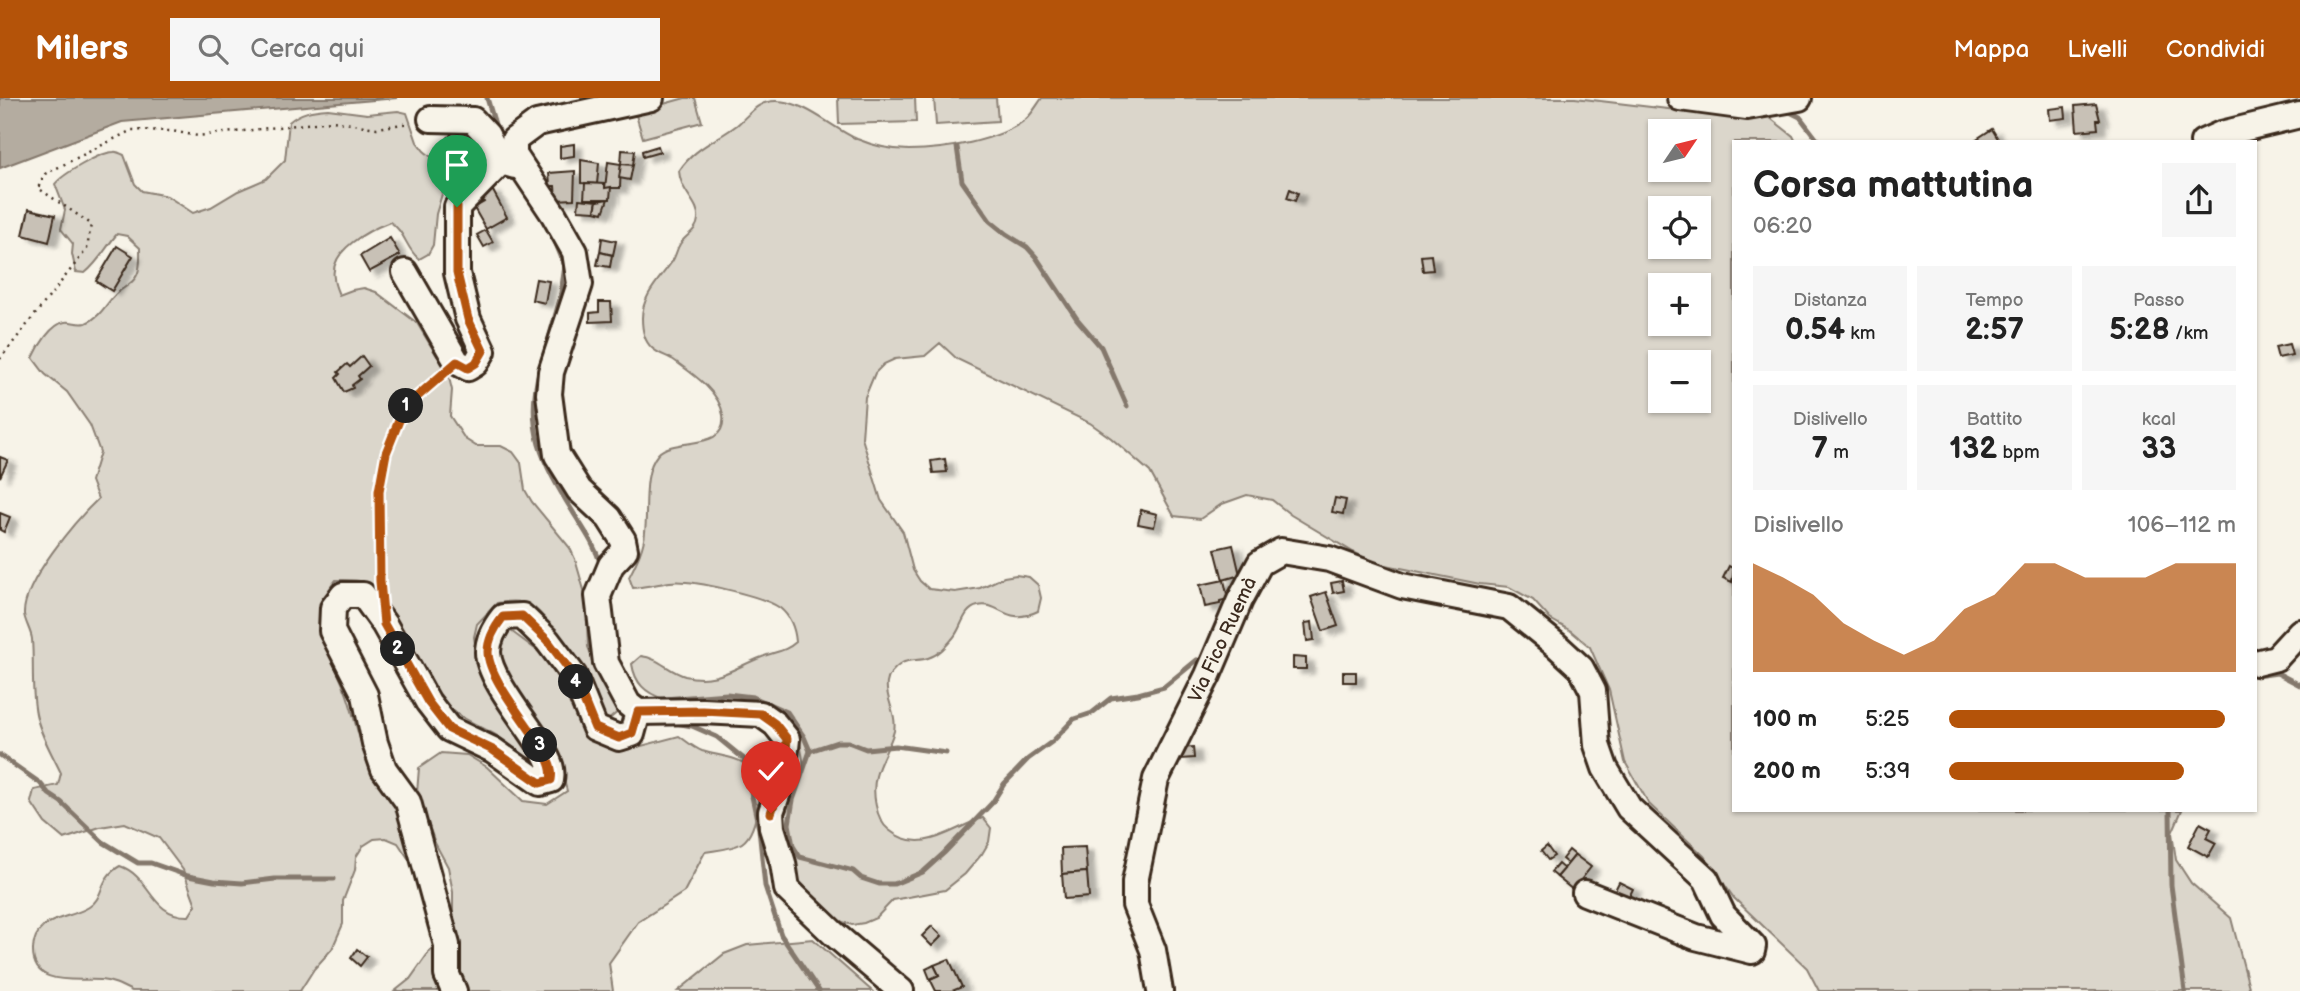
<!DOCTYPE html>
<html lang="it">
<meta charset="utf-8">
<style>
:root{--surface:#fff;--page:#f6f6f6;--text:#222;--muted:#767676;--accent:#b45309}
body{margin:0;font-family:"Balsamiq Sans",sans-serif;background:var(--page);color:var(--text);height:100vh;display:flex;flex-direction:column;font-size:26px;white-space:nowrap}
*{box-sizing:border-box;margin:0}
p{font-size:23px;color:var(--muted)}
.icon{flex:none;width:38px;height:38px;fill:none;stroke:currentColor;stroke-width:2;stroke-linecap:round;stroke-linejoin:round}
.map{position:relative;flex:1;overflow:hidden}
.side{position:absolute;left:1732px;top:42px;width:525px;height:672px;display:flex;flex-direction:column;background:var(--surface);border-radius:0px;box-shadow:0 2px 5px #0004}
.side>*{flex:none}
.needle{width:46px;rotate:55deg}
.fabs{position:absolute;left:1648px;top:21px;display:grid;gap:14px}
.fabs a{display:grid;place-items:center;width:63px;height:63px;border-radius:0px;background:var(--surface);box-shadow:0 2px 5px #0004;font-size:35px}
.pin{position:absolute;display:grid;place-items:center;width:60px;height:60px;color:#fff;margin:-72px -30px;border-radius:50% 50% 50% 0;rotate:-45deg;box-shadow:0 0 7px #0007}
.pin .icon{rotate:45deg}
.km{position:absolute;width:35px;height:35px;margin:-18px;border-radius:50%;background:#222;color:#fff;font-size:19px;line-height:35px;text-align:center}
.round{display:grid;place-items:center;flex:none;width:74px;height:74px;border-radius:0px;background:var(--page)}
.overview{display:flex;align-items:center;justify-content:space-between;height:119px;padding:0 21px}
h1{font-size:38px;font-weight:600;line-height:52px}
.stats{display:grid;grid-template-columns:repeat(3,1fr);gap:10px;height:119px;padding:7px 21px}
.stats div{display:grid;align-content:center;border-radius:0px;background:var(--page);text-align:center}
.stats b{font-size:30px;font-weight:600}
.stats small{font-size:19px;font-weight:400}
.stats p{font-size:19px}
.chart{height:196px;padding:14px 21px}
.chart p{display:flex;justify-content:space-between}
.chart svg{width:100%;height:126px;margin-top:7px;fill:var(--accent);opacity:.7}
ul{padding:0 21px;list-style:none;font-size:23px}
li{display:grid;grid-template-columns:112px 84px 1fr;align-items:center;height:52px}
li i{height:18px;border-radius:9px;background:var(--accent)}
header{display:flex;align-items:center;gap:42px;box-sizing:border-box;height:98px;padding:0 35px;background:var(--accent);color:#fff}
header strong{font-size:33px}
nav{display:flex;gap:38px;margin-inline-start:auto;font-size:24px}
.search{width:490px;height:63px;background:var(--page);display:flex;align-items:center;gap:18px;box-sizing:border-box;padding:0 24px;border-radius:0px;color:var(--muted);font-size:26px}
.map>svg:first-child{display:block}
.green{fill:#dbd6cb;stroke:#8b8074;stroke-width:2;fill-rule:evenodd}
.water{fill:#b4aca0;stroke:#84786c;stroke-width:2}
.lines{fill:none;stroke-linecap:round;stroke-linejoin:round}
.stream{stroke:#84786c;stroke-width:5}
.building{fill:#c8c1b6;stroke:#3b2a1e;stroke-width:2;filter:url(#shadow)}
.minor-casing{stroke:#3b2a1e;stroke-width:30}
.path{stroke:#3b2a1e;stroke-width:2.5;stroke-dasharray:2 5;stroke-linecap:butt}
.minor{stroke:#f7f3e8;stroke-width:24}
.route-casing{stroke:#fff;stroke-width:14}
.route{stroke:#b45309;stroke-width:9}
.labels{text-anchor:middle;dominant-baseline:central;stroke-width:5;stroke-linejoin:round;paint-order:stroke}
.street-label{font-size:19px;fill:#3b2a1e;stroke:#f7f3e8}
</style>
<header>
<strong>Milers</strong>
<div class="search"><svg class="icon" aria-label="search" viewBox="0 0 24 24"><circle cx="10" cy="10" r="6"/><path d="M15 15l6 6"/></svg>Cerca qui</div>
<nav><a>Mappa</a><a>Livelli</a><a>Condividi</a></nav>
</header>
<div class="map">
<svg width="2300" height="893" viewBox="0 0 2300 893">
<defs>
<filter id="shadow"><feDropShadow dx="8" dy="4.5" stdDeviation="2" flood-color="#0004"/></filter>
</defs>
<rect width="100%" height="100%" fill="#f7f3e8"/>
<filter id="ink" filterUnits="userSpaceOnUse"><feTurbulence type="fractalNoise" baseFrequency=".0143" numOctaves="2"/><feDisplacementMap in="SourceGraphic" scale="14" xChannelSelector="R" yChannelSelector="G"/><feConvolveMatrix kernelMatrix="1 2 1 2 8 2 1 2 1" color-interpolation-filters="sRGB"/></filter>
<g filter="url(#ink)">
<g class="green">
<polygon points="685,0 695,0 702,24 643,40 635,14"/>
<polygon points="838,0 915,0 916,24 839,26"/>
<polygon points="934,0 996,0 998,23 936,27"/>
<path d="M1042,0H1575L1693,14L1769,19L1793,38L1796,44H1734V712H2182L2172,735L2176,762L2191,785L2231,820L2250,893H1819L1807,870L1734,800L1704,758L1649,706L1625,664L1609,592L1590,549L1571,533L1550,521L1533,502L1509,489L1480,486L1376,465L1353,454L1291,417L1272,402L1247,397L1222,406L1200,421L1174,418L1150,374L1111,340L1090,325L957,261L940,245L925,258L895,261L884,266L875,275L865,299L862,340L881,402L903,434L913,472L920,483L929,491L955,494L980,490L1004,479L1016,477L1029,479L1038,487L1041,500L1038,513C1005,529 1001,503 978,508C963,511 962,530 953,540C946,548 939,557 928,560C920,563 909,561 902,565C870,586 899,608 894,633C890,648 880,662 876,678C872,694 875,721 889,732C922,759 953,729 983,720L991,730L989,744L982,756L965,776L945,792L893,802L876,820L864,825L852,827L840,823L829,816L796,779L784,731V719L803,674V662L799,638L793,627L765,605L664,601C645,595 635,585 632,566L641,558C659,560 668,573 685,578C717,586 735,569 762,559C776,553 785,554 796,544C795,531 791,519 780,510C763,498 691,481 670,484C658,486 646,489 633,490L629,479C636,465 644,450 645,434C648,412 642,374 658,356C674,338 728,355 723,317C720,294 693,276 675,263C668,258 658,256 652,250C644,243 642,230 642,220C642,198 659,182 671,165C676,159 676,152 680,146C686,136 697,134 698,121C700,105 680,94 679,73C694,50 716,43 737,27C750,16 757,3 776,3C805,3 832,30 857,41C874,48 891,52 909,52C942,52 1000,43 1026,21C1032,16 1037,7 1042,0ZM1661,33H1699V72H1661ZM1661,110H1699V149H1661ZM1661,187H1699V226H1661ZM1661,264H1699V303H1661Z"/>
<path d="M328,11L367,16L398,13L407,15L417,44L424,53L440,66L445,86L436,116L433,147L428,156L419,161C406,151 405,133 390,124C369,132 329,152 334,180C334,186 337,192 339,197L352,192L364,190L376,194L417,225L437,258L446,267L452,292L450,318L465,341L476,348H501L513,354L521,365L525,392L532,404L570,450L575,461L586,499L588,549L604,586L620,612L607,623C591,606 585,581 574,560C568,549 559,539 551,529C535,506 526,500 497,505L477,526L474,539L478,564L538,663L534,667C523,657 512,647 499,639C480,627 459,621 443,604L381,498C366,480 358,482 336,482C303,521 333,558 347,597C354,617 358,639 366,658C381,692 417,720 408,760L398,745L386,740L374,741L363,748L356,759L355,772L343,803V826L332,851L314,871L300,893H132C122,888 113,883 101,882C77,880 32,890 33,852C33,843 37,834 44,828C57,818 75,818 89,809C105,799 98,780 120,768C151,778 150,819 189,818L196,807L183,772L159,740L125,725L100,729L64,741L45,725L31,704L34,692L58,687L61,675C52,656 40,636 36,616C31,591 34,566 32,541C31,533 25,524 24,516C23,484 76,422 98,401L91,383L100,354L90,327L67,294L45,276L33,260C38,249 51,226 65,224C72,223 79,227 86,225C99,220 105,208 113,199C120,190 132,188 137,177C141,169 140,159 140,150L127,138L117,136C106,149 98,165 85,175L76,174L72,156L73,146L61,131L65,112L55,86C63,76 100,54 114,54C115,53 122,56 124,57L135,86L142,93L167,98L193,115L211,109L238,93L266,81L285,62L289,24C300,14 313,12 328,11Z"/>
<path d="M511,533L543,557L595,639L630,651L679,638C686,643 694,650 702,653C717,658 737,658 749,669C764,683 759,734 742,745C733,751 716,752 705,754L684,794L638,824L609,865L613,893H395L410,881L453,820V794L448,769L435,745L417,695L419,670L441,655L467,657L487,669L523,703L547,706L567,693L557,656L508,579C503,565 500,555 500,541Z"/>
<polygon points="813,841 872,893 678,893 724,856 747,847"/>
</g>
<polygon class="water" points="0,0 397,0 122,24 0,70"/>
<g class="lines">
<g class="stream">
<polyline points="487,0 497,33"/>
<polyline points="1784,11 1800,19 1819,44"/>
<polyline points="957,49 962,83 990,123 1006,136 1027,149 1036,159 1077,221 1101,249 1127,308"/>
<polyline points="514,78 526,96"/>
<polyline points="544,258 560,201 565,168 552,136"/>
<path d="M540,270C524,330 542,364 573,414C584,432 595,447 601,467"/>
<polyline points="2256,578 2277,575 2300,587"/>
<polyline points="647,604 652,602 727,596 753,599 787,614 804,639 810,653 793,702 789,726 793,748 800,759 853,773 861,780 879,786 894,786 923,774 944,755 992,705 1004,686 1028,661 1053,643 1074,621 1092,615 1111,600 1138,596 1164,589 1197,562"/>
<polyline points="670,624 692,628 717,639 744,661 759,731 765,788 781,837 819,893"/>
<polyline points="810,653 837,644 848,644 866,651 896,648 946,655"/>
<polyline points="0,657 40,685 49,696 61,704 103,744 138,765 151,765 188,778 214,783 242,785 275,781 334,781"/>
<polyline points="2170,712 2171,787 2185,893"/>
</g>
</g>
<g class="building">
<polygon points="2096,6 2100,22 2097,22 2098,31 2077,33 2075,8"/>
<polygon points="2065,9 2066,20 2050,22 2049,11"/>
<polygon points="469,29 485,44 465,65 453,52 458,48 455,46 461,39 454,33"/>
<polygon points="1992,31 2000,44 1972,44"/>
<polygon points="454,33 461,39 455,46 448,40"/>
<polygon points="448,40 458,48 448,56 444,48"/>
<polygon points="574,46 574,58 560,60 560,48"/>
<polygon points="658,48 660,54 643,59 642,53"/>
<polygon points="622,52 635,53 633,67 621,66"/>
<polygon points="581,62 599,65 597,86 581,85"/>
<polygon points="608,64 621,66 620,90 605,90"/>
<polygon points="621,66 633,67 630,82 619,80"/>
<polygon points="575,73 574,101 556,102 555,88 550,88 549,75"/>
<polygon points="585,85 605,86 605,90 611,89 610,101 584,101"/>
<polygon points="492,91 507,119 486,131 474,110 484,104 481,98"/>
<polygon points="1290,91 1298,95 1295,103 1287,100"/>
<polygon points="579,101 597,103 595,113 578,112"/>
<polygon points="608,101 603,115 595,113 597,103"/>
<polygon points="29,111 55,117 49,144 23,137"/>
<polygon points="486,132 493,144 484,149 477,137"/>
<polygon points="390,140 400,157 369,174 360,158"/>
<polygon points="602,140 616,143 613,157 600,154"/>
<polygon points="117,148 133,158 112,193 96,183"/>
<polygon points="600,154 612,157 610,169 597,167"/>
<polygon points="1431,157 1433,172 1423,173 1421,158"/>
<polygon points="536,181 549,183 545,205 532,202"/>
<polygon points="599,204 611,204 612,223 590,224 590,215 599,214"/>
<polygon points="2289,246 2292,257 2278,260 2275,249"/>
<polygon points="362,258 369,268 358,278 360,281 352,287 353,290 344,294 336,280 340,276 338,274 347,266 350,269"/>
<polygon points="0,359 8,362 0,379"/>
<polygon points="945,361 947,374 933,375 931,363"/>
<polygon points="1335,400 1346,402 1343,416 1332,414"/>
<polygon points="1141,412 1157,416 1154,429 1138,426"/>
<polygon points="0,415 10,419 4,434 0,432"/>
<polygon points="1233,447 1240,477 1223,482 1215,451"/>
<polygon points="1729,468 1734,471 1732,484 1723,480"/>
<polygon points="1224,482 1228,501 1220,503 1220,506 1205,509 1200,487"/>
<polygon points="1342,483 1344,493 1333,495 1331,485"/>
<polygon points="1326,494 1338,528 1323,533 1311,499"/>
<polygon points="1312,524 1314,542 1307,543 1305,525"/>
<polygon points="1293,559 1306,560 1306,571 1293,571"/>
<rect x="1343" y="574" width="13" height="10"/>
<polygon points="1193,649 1194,660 1181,661 1181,650"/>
<polygon points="2200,725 2211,731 2206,740 2216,745 2208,759 2188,748"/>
<polygon points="1547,748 1554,758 1548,762 1541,753"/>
<polygon points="1085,749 1087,774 1062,776 1061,750"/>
<polygon points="1569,752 1575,757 1568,766 1562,761"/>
<polygon points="1575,757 1591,769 1573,792 1557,779"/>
<polygon points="1558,766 1564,771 1557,779 1551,774"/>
<polygon points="1087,774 1089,799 1064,801 1062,776"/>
<polygon points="1619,784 1633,791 1625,807 1611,800"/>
<polygon points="932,828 942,838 932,848 922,838"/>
<polygon points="357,851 367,859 360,868 351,860"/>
<polygon points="949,861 962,889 952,893 936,893 930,881 939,877 934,867"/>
<polygon points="934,867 939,877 930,881 926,871"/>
</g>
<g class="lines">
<g class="minor-casing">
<g id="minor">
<polyline points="651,0 537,25 514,42 514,57 554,117 575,154 580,186 551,274 549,296 557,357 579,392 609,420 623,442 625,452 611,467 598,498 606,565 628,606 638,614 703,613 761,616 775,626 787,641 783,680 771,714 772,730 783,765 787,791 834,836 901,893"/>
<polyline points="1680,0 1747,9 1799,0"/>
<polyline points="431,21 473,22 487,37 501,64 515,68"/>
<polyline points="2203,44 2221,36 2300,17"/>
<polyline points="405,174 457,264 468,270 476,265 483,253 468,221 457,175 457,109 501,64"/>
<polyline points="2256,565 2276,560 2300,534"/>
<path d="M454,893L447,877V847L408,704L384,671L375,645L365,597L332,533L333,510L343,497H363L384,526L428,604L449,631L493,652L540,685L551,682C553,670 549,664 543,652C529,627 488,580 488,554C488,540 495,529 503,519L522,518L547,542L574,578L595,630L619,640L632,636L638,614"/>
<polyline points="1160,893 1153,852 1135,807 1135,784 1156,681 1208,577 1240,502 1260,465 1281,453 1329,461 1402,488 1509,509 1556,547 1581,570 1593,593 1597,647 1605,670 1629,710 1706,781 1723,817 1753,848 1752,853 1696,839 1585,795"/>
</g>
</g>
<g class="path">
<polyline points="0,261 87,151 91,126 38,90 45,76 132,32 172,33 198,38 332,23 377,30 410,25"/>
<polyline points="380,484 379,393 386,355 404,310 441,277"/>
</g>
<use href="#minor" class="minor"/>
</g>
</g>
<g class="lines" filter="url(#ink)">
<g class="route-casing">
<path id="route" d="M457,109V175L468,221L483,253L476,265L468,270L457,264L404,310L386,355L379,393L380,483L384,526L428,604L449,631L493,652L540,685L551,682C553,670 549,664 543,652C529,627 488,580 488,554C488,540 495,529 503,519L522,518L547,542L574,578L595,630L619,640L632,635L638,614L703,613L761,616L775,626L787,641L783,680L771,715"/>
</g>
<use href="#route" class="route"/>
</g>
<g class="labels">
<g class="street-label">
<text transform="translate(1223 542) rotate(-65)">Via Fico Ruemà</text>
</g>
</g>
</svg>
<div class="fabs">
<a><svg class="needle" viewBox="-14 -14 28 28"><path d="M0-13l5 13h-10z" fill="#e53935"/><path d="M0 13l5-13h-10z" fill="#767676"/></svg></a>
<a><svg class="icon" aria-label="locate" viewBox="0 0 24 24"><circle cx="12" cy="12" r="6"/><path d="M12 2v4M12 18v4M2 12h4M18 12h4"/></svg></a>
<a>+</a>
<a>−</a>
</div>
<div class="pin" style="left:457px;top:109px;background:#1e9e55"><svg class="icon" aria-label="arrive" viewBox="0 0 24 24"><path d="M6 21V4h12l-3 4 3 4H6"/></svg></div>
<div class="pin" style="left:771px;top:715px;background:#d93025"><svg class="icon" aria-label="check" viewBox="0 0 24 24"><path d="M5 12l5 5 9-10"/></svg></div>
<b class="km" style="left:406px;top:308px">1</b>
<b class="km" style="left:398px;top:551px">2</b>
<b class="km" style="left:540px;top:647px">3</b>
<b class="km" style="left:576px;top:584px">4</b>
<section class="side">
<div class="overview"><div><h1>Corsa mattutina</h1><p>06:20</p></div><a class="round"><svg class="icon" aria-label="share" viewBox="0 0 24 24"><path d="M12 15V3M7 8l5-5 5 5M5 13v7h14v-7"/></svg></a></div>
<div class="stats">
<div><p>Distanza</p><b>0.54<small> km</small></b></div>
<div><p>Tempo</p><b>2:57</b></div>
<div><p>Passo</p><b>5:28<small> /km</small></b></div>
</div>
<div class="stats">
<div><p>Dislivello</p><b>7<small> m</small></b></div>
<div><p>Battito</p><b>132<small> bpm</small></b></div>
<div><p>kcal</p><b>33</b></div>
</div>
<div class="chart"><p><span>Dislivello</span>106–112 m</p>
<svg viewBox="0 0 160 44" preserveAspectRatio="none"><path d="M0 44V6L10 11L20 17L30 27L40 33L50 38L60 33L70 22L80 17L90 6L100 6L110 11L120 11L130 11L140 6L150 6L160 6V44z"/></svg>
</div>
<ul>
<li><b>100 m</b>5:25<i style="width:96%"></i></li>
<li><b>200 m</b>5:39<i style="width:82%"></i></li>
</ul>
</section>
</div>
